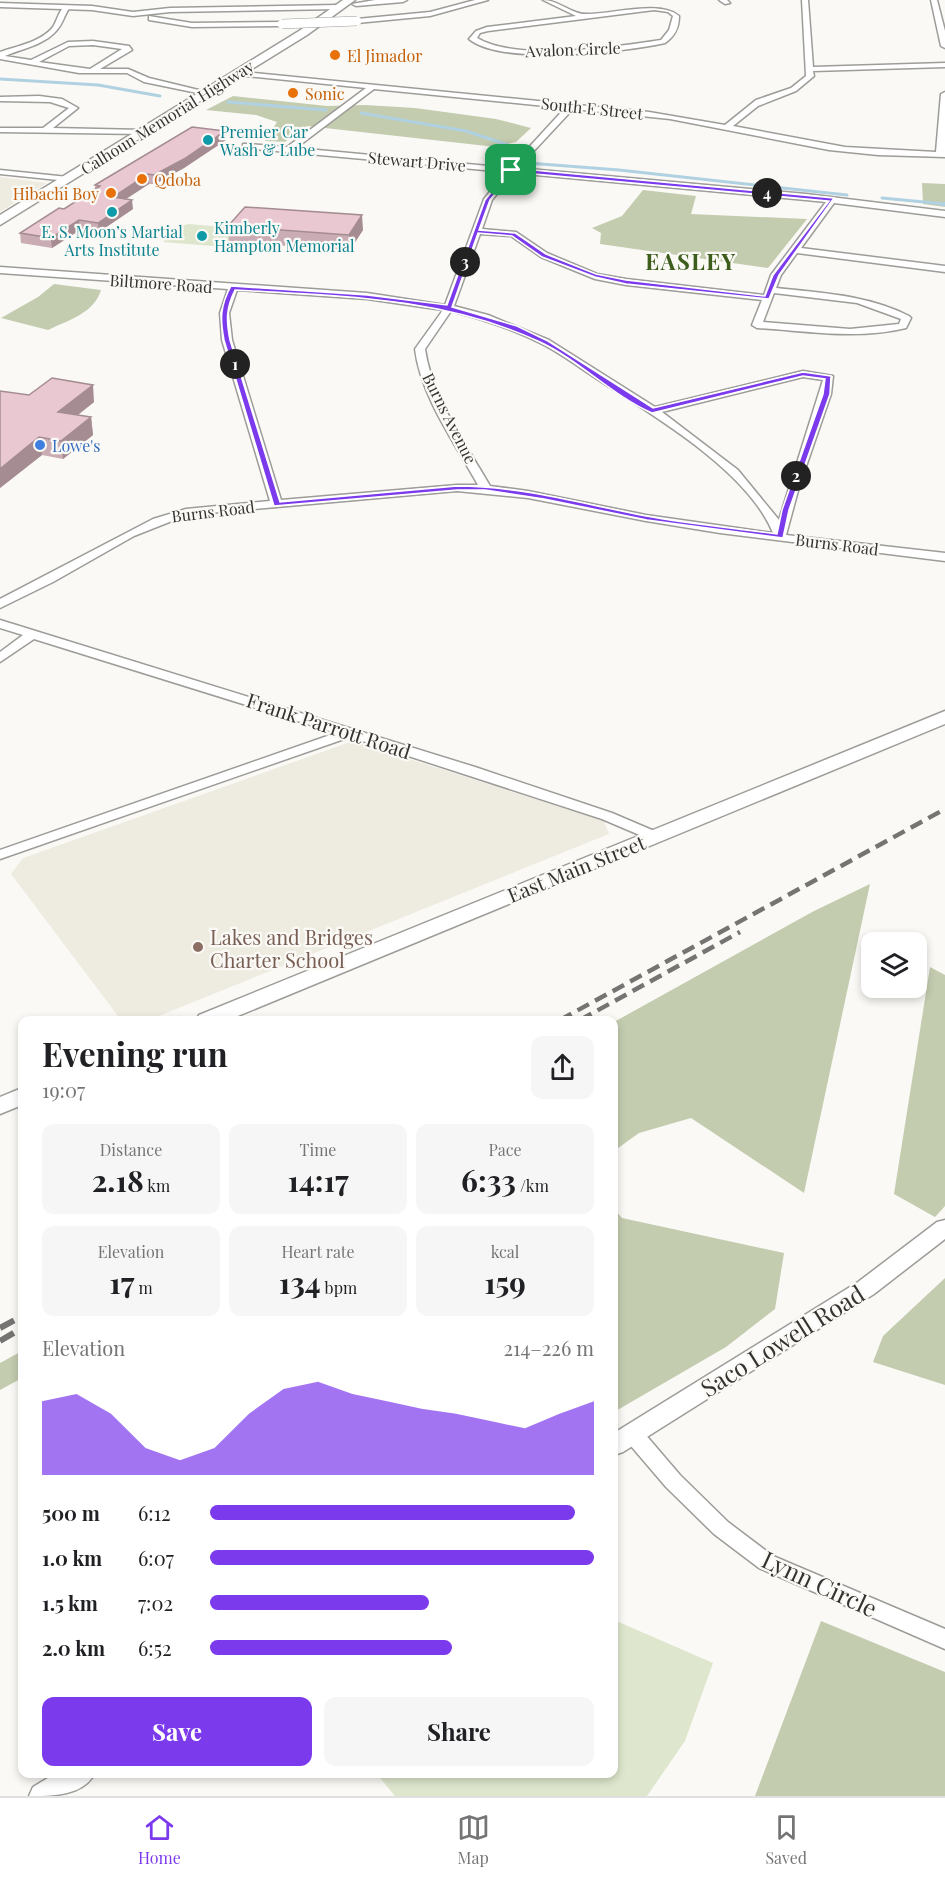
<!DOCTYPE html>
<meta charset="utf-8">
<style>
:root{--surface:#fff;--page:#f6f6f6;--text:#202124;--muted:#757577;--line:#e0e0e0;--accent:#7c3aed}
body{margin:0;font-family:"Playfair Display",serif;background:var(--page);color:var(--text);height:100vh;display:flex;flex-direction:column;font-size:22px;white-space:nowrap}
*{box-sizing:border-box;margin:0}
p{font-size:20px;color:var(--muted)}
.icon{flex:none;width:33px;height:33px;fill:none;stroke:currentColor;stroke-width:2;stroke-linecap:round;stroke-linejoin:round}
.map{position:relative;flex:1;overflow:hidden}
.sheet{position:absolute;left:18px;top:1016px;width:600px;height:762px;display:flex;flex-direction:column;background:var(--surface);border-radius:12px;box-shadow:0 3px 9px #0003}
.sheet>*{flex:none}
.buttons{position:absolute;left:861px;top:932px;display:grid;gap:12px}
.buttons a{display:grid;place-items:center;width:66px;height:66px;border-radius:12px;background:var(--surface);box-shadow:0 3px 9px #0003;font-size:30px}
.pin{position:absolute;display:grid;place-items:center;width:51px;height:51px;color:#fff;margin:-26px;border-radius:12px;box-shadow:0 3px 9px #0006}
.km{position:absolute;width:30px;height:30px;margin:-15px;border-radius:50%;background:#222;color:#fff;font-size:16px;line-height:30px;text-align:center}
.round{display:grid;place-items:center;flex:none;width:63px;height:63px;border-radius:12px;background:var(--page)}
.summary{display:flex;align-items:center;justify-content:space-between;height:102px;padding:0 24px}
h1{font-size:33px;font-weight:700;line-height:45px}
.stats{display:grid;grid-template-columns:repeat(3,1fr);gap:9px;height:102px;padding:6px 24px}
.stats div{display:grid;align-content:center;border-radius:12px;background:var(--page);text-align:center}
.stats b{font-size:30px;font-weight:700}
.stats small{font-size:16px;font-weight:400}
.stats p{font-size:16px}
.chart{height:168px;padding:12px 24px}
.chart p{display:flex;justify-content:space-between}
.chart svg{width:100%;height:108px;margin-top:6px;fill:var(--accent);opacity:.7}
.cta{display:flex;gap:12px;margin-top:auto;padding:12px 24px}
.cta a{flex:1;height:69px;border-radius:12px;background:var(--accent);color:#fff;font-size:24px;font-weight:700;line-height:69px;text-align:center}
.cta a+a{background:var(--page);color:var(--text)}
ul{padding:0 24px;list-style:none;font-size:20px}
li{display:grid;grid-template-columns:96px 72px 1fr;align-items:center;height:45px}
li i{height:15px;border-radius:8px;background:var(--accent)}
.tabs{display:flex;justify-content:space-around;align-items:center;height:84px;border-top:2px solid var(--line);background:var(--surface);font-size:16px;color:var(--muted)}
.tabs a{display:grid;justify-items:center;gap:3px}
.tabs .active{color:var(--accent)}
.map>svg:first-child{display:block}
.built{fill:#eeece1}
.green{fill:#dee6cd}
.forest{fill:#c3ccaf}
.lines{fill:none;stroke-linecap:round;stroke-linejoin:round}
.stream-far1{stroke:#b0d1e1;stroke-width:3}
.stream{stroke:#b0d1e1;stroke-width:4}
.minor-casing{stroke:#9d9c99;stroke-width:3}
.tertiary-casing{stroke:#9d9c99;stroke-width:3}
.secondary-casing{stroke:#9d9c99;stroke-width:3}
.trunk-casing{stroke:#9d9c99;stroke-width:3}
.minor{fill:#fff;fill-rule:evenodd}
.tertiary{fill:#fff;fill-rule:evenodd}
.secondary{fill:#fff;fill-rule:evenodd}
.trunk{fill:#fff;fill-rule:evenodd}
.rail-far1{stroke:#757472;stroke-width:4.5;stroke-dasharray:13 7;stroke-linecap:butt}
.rail{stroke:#757472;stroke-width:6;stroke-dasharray:16 8;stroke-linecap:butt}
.tertiary-bridge-casing{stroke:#9d9c99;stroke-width:10;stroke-linecap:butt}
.tertiary-bridge{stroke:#fff;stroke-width:9}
.wall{fill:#c9acb4}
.shaded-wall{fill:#a48c92}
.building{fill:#eac8d1;stroke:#a48c92;stroke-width:1.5}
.route{fill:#7c3aed;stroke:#fff;stroke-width:1.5;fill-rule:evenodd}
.food-dot{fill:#e8710a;stroke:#faf9f5;stroke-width:2}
.culture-dot{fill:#0f9aa8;stroke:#faf9f5;stroke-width:2}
.shop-dot{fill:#3f7fe0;stroke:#faf9f5;stroke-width:2}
.education-dot{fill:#8d6e63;stroke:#faf9f5;stroke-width:2}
.labels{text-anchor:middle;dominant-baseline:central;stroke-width:4.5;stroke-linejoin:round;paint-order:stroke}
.far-street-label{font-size:16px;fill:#333331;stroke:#faf9f5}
.far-food-label{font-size:16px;fill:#c56008;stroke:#faf9f5;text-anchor:start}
.far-culture-label{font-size:16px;fill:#0d838f;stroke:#faf9f5;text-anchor:start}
.far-shop-label{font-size:16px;fill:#366cbe;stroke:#faf9f5;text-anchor:start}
.street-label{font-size:20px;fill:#333331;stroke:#faf9f5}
.education-label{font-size:20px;fill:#785e54;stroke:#faf9f5;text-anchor:start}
.far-district-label{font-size:22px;font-weight:bold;letter-spacing:1.5px;fill:#3d5d1c;stroke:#faf9f5}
.near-street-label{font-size:24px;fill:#333331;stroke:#faf9f5}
</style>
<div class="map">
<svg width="945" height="1796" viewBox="0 0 945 1796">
<rect width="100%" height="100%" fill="#faf9f5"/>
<g class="built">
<polygon points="0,177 47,183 0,212"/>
<polygon points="353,741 604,821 609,834 149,1020 121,1020 11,874 23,858"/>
</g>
<g class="green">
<polygon points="189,224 235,228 229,236 234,237 225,247 163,242 180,226"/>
<polygon points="614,1620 713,1663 685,1741 647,1796 395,1796 376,1773 614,1773"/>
</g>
<g class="forest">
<polygon points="233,96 327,106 365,105 415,108 496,119 531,128 516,142 496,147 307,126 285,142 265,141 277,122 256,115 206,110"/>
<polygon points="922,183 945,184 945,207 923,204"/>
<polygon points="643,190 696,196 691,214 807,219 768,268 600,244 601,233 592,228 622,216"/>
<path d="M54,284L101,290C94,313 69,320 48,330L1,318L38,297Z"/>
<polygon points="870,884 804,1193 691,1118 639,1133 614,1151 614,1022 814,911"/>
<polygon points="930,967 945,975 945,1206 935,1217 894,1194"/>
<polygon points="614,1209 622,1218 784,1253 775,1309 726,1347 614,1412"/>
<polygon points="945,1278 945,1385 873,1362 883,1336"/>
<polygon points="22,1351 22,1378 0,1390 0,1363"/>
<polygon points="821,1621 945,1672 945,1796 755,1796"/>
</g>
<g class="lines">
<g class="stream-far1">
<polyline points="0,79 98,85 160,96"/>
<polyline points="228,102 326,110"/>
<polyline points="361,113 466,131 508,145"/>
<polyline points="528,163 619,170 847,195"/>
<polyline points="882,198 945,204"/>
</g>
<polyline class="stream" points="941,204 945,204"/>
<g class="minor-casing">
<g id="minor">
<path d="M543,0C559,0 572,15 587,14C613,14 661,0 679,16C679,28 675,36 665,43C623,52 502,66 469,39L476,31L487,27L576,16ZM654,10L668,12L673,16L669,30L661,40C614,47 518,62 477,38L480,33L488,31Z"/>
<polygon points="719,0 727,0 730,3 725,4"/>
<path d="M802,0H808L813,67L945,63V67L813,71L814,76L796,91L758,106L733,126L845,147L936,152L941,94L945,92V157L878,155L829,150L670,119L573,109L518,168L806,194L945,211V217L834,203L801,248L945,266V272L797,253L781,275L776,288C822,293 867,295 909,316L911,318L906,328C857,340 808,331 757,328L752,325L762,300L626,285L595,279L541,257L511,236L480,234L454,306L488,315L549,340L655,407L803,371L833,376L831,394L799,487L786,535L945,553V561L720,533L646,521L528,498L457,491L187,515L134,536L53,582L0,608V599L153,519L186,509L270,501L222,340L220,313L228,289L0,273V267L367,293L445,305L484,199L506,172L243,148V144H246L287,147L366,88L237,75L234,71L649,112L725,125L756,100L791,88L806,76ZM374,89L565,108L510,168L296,148ZM514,173L806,200L826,202L771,275L764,295L626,279L597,274L547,253L516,232L482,229L492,200ZM237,290L367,299L443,310L415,349C421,397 455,443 478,485H457L281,500L232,340L229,313ZM774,293L857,303L901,319L899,324L850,329L763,322ZM451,311C482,319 513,329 542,344C562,354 581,369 600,381C654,416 748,471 773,533L646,515L528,491L490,486C466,444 432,398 425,349ZM803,377L823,380L779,520L738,470L662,412Z"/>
<polygon points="931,0 937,0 945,31 945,48 941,46"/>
<path d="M65,6L70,7C64,15 63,24 56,31C44,45 21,49 5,56L31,60L68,42L93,41L129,46L132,50L100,69H128L149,78L211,93L207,95L144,82L127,73H79L0,59V52C17,46 41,42 53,27C58,19 58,12 65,6ZM93,45L122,49L90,69L39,62L69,46Z"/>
<polygon points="39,96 62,99 78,108 53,128 143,130 147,132 143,134 0,132 0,128 43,128 69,108 50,102 0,101 0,97"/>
<polygon points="0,170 68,177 72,179 68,181 0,174"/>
<polygon points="0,620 475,767 612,813 659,833 661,836 654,840 649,839 602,819 350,737 0,859 0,850 336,733 34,639 0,662 0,652 23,635 0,628"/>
<polygon points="632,1425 639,1427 680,1475 728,1522 773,1556 945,1629 945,1649 759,1568 714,1534 666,1487 625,1439 622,1433 625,1427"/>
</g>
</g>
<g class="tertiary-casing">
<g id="tertiary">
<polygon points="375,0 407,0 403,2 356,6 352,4"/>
<polygon points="475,0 488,0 430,16 357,23 353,21 357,19 430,12"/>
<polygon points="0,3 92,6 133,12 170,8 338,5 342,7 338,9 170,12 133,16 92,10 0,7"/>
<polygon points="149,16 192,23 282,22 286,24 282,26 192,27 149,20"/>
<polygon points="945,1220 945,1239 874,1294 623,1452 614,1455 614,1433 858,1282 937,1222"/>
<path d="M56,1773H95C83,1796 53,1796 29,1796L33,1787Z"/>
</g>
</g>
<g class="secondary-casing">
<g id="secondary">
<polygon points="945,711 945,724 228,1020 196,1020 199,1015"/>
<polygon points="22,1088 22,1105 0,1114 0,1097"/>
</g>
</g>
<g class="trunk-casing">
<polygon id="trunk" points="343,0 355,0 307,35 0,225 0,215 299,31"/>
</g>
<use href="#minor" class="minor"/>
<use href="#tertiary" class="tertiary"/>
<use href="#secondary" class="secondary"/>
<use href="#trunk" class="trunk"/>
<g class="rail-far1">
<polyline points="560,1020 945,809"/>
<polyline points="580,1020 740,932"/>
</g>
<g class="rail">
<polyline points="0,1328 22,1316"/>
<polyline points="0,1341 22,1328"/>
</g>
<g class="tertiary-bridge-casing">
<polyline id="tertiary-bridge" points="282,24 357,21"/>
</g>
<use href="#tertiary-bridge" class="tertiary-bridge"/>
</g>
<g class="wall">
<polygon points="225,131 226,140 184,168 155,184 149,184 125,199 133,209 99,232 80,230 52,248 21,243 20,233 64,209 95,189 95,185"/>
<polygon points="228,226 363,230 350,250 229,242"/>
<polygon points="0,391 29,395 94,402 78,415 91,417 93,435 63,459 42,455 0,488"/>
</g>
<g class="shaded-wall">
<polygon points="225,131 226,140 184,168 155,184 154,175"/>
<polygon points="148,174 149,184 114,207 113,197"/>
<polygon points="132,200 133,209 99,232 98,223"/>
<polygon points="362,215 363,230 350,250 349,235"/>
<polygon points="79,220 80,230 52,248 51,238"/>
<polygon points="93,385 94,402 60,429 58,412"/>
<polygon points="91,417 93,435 63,459 61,441"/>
<polygon points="39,437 42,455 0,488 0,469"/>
</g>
<g class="building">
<polygon points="192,127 225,131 184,159 154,175 148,174 113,197 132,200 98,223 79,220 51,238 20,233 59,208 64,209 100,186 95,185"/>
<polygon points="245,207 362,215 349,235 228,226"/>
<polygon points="52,378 93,385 58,412 91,417 61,441 39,437 0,469 0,391 29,395"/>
</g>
<path class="route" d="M511,168L834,198L779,275L769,299L626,284L595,277L542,257L512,236L478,233L452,307L517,326L548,341L653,408L803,372L831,376L830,394L789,510L783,538L647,520L544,499L485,490H457L274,506L224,340C220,319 220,306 231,286L367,295L447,305L485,200ZM513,172L829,201L773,275L765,296L626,280L596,274L546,254L515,233L479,230L490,200ZM235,290C339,296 444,297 540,342C579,360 614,397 652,413L803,376L825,379L823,394L782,510L777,534C734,528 689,524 646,516C583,504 521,486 457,486L280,502L230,340C226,320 226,308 235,290Z"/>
<g class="food-dot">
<circle cx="335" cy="55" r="6"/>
<circle cx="293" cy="93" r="6"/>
<circle cx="142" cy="179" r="6"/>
<circle cx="111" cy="193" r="6"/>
</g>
<g class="culture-dot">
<circle cx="208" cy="140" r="6"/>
<circle cx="112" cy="212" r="6"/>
<circle cx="202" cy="236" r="6"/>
</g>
<circle class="shop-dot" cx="40" cy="445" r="6"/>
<circle class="education-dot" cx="198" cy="947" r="6"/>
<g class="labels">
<g class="far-street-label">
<text transform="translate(573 49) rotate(-2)">Avalon Circle</text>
<text transform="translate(592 108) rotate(6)">South E Street</text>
<text transform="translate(167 117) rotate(-32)">Calhoun Memorial Highway</text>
<text transform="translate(417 161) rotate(5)">Stewart Drive</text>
<text transform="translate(161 283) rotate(4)">Biltmore Road</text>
<text transform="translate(450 418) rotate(63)">Burns Avenue</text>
<text transform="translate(213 511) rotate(-7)">Burns Road</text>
<text transform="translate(837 544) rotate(7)">Burns Road</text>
</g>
<g class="far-food-label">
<text x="347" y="55">El Jimador</text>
<text x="305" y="93">Sonic</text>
<text x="154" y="179">Qdoba</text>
<text x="99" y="193" text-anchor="end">Hibachi Boy</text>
</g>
<g class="far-culture-label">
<text x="220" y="131">Premier Car<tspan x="220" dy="18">Wash &amp; Lube</tspan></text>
<text x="214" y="227">Kimberly<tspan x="214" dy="18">Hampton Memorial</tspan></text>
<text x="112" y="231" text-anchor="middle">E. S. Moon’s Martial<tspan x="112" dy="18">Arts Institute</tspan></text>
</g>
<g class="far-shop-label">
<text x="52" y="445">Lowe's</text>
</g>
<g class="street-label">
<text transform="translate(329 725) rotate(18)">Frank Parrott Road</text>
<text transform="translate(576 868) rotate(-22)">East Main Street</text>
</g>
<g class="education-label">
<text x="210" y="936">Lakes and Bridges<tspan x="210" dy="23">Charter School</tspan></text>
</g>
<g class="far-district-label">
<text x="691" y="261">EASLEY</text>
</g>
<g class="near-street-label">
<text transform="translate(782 1340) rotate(-32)">Saco Lowell Road</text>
<text transform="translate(820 1583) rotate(25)">Lynn Circle</text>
</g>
</g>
</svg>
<div class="buttons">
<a><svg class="icon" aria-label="layers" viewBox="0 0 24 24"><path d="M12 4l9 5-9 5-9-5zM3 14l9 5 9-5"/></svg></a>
</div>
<div class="pin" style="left:511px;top:170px;background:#1e9e55"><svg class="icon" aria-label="arrive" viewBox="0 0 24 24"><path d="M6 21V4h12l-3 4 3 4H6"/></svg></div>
<b class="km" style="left:235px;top:364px">1</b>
<b class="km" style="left:796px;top:476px">2</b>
<b class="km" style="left:465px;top:262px">3</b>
<b class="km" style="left:767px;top:193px">4</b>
<section class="sheet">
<div class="summary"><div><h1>Evening run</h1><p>19:07</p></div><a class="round"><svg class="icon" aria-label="share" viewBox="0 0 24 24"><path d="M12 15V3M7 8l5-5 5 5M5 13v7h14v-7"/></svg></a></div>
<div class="stats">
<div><p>Distance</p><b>2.18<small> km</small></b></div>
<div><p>Time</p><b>14:17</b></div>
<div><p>Pace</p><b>6:33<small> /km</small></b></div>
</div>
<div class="stats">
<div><p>Elevation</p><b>17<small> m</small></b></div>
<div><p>Heart rate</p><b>134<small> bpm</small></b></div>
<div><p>kcal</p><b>159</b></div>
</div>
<div class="chart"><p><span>Elevation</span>214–226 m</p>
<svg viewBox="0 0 160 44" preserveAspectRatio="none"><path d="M0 44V14L10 11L20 19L30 33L40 38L50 33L60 19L70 9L80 6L90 11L100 14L110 17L120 19L130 22L140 25L150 19L160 14V44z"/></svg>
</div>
<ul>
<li><b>500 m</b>6:12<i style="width:95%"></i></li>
<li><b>1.0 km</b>6:07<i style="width:100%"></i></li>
<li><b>1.5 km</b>7:02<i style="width:57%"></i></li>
<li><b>2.0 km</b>6:52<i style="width:63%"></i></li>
</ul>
<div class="cta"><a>Save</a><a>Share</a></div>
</section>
</div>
<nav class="tabs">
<a class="active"><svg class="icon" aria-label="home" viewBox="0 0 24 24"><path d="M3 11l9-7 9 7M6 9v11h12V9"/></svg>Home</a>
<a><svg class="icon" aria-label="map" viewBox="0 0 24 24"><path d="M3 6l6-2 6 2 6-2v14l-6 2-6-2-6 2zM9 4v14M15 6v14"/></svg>Map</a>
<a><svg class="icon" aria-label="saved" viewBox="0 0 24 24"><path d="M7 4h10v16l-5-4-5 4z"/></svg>Saved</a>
</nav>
